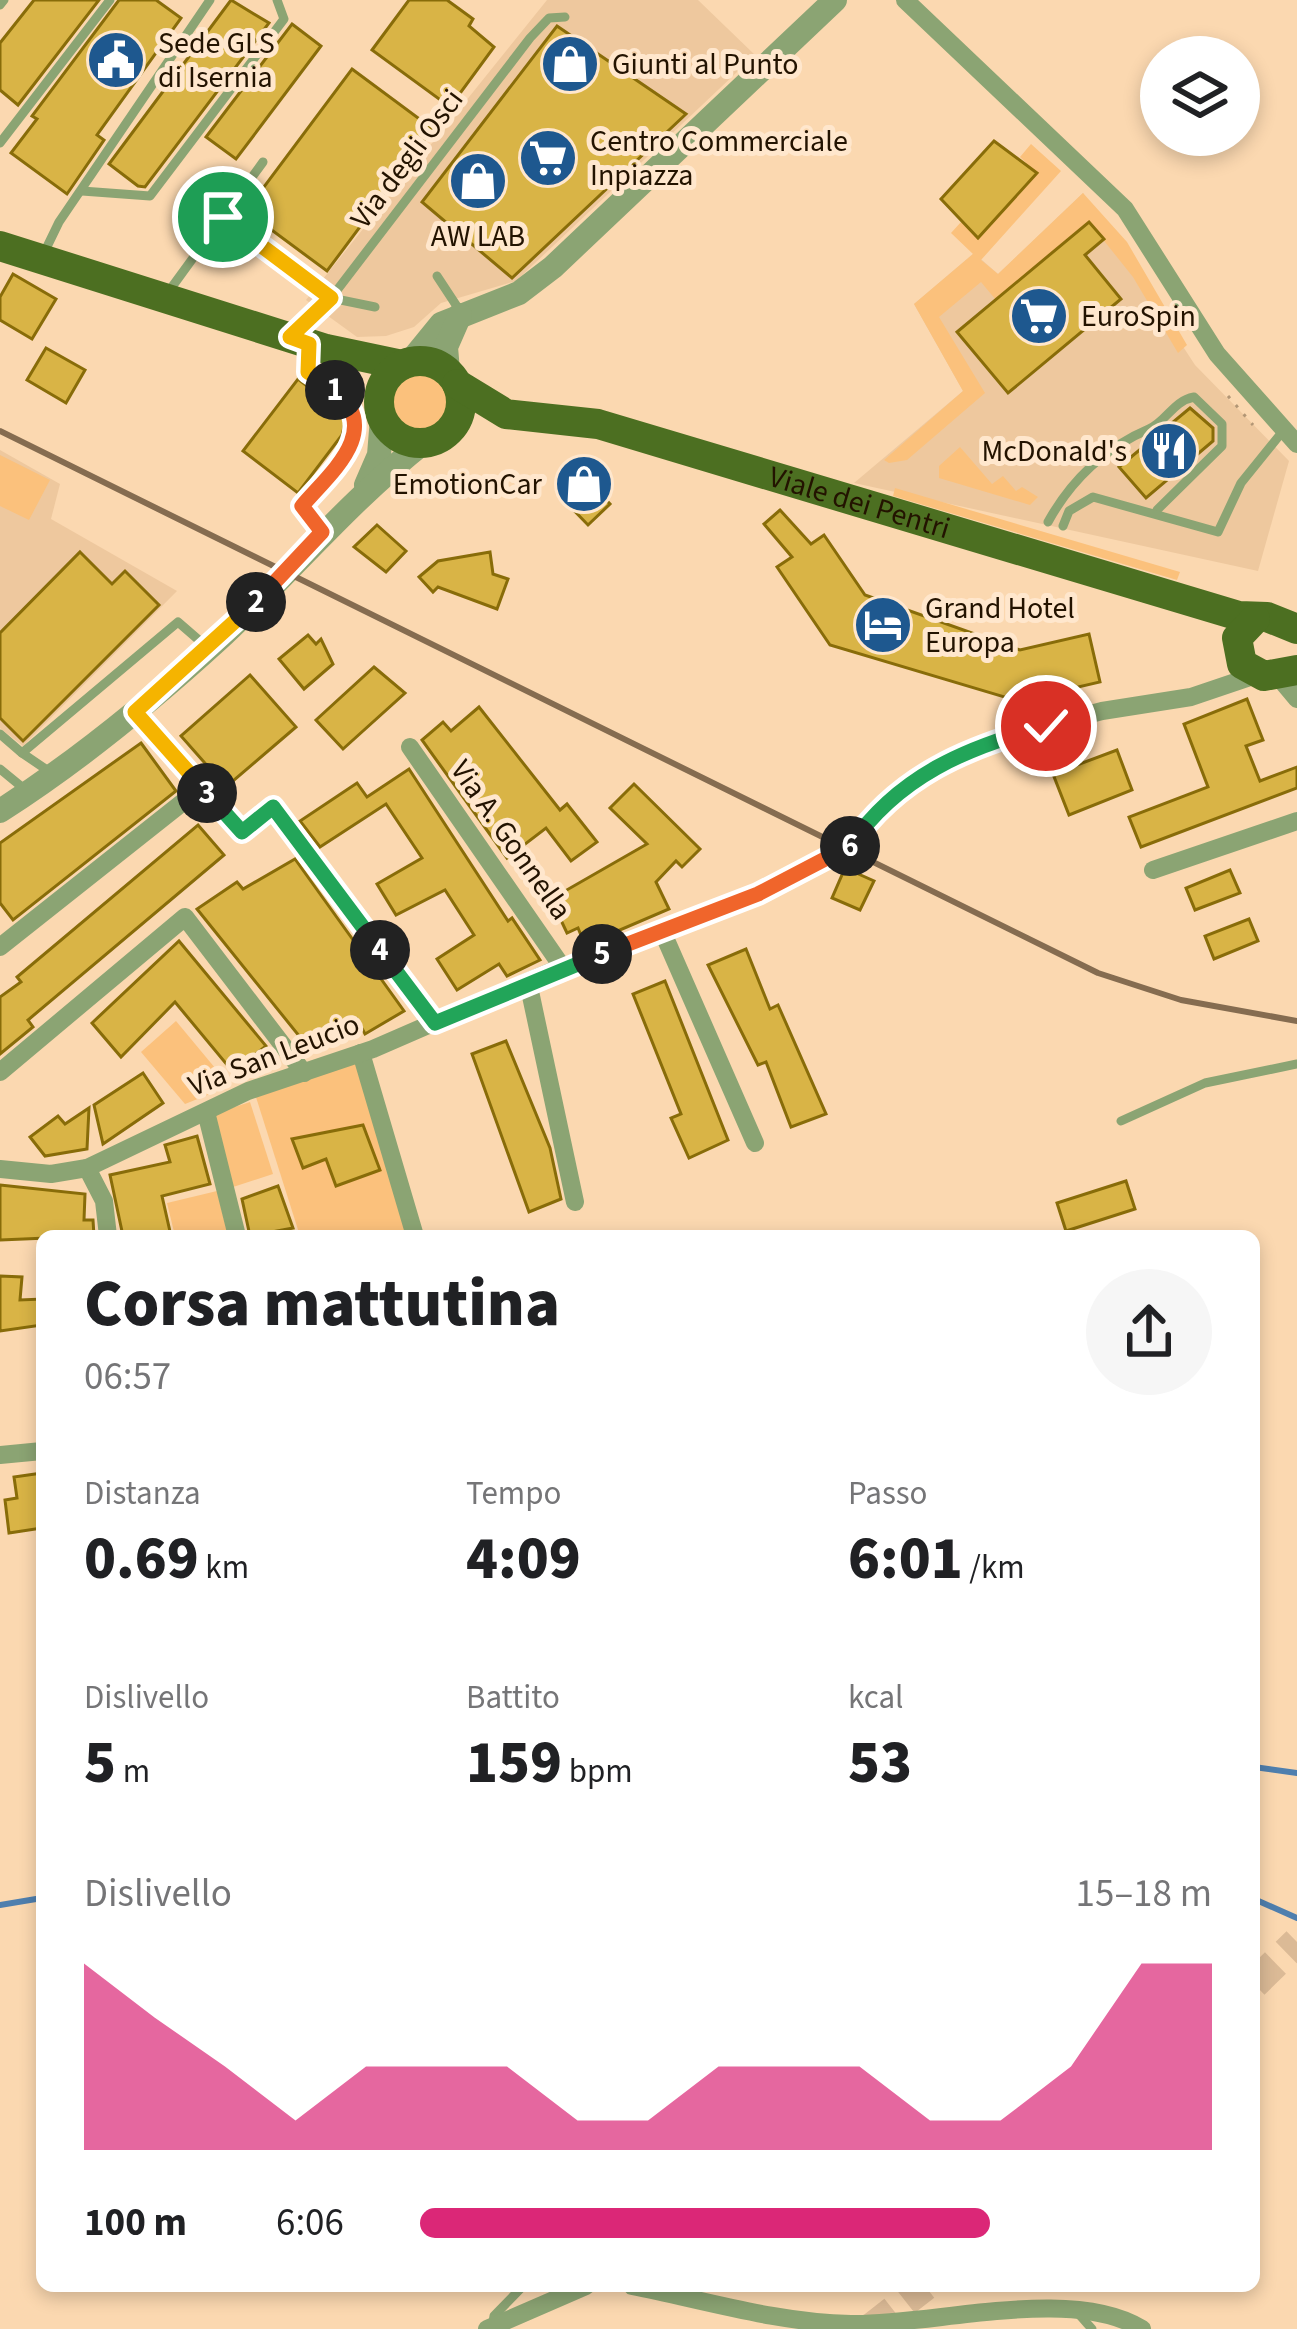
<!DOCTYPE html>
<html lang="it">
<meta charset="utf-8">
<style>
:root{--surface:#fff;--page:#f6f6f6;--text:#202124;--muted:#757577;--accent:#db2777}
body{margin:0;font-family:"Source Sans 3",sans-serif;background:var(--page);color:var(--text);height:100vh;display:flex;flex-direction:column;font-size:45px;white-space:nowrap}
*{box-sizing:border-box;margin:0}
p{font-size:39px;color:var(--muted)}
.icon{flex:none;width:66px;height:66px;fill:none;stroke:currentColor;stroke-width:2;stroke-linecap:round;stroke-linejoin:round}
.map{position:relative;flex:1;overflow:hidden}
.sheet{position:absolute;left:36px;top:1230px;width:1224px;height:1062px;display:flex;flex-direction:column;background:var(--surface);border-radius:18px;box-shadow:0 6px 18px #0003}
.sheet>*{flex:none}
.buttons{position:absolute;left:1140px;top:36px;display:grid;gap:24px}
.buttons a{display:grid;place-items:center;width:120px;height:120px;border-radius:50%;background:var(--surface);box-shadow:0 6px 18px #0003;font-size:60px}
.pin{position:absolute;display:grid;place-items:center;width:102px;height:102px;color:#fff;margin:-51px;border:6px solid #fff;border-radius:50%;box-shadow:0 3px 12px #0007}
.km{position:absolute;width:60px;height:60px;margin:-30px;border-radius:50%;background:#222;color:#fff;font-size:33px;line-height:60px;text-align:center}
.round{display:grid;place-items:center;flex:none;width:126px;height:126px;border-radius:63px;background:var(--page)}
.summary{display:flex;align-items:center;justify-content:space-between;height:204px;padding:0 48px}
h1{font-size:66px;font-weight:800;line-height:90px}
.metrics{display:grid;grid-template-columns:repeat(3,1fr);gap:18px;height:204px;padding:12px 48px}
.metrics div{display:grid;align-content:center}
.metrics b{font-size:60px;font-weight:800}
.metrics small{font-size:33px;font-weight:400}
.metrics p{font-size:33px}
.chart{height:336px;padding:24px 48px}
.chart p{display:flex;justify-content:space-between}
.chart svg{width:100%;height:216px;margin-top:12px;fill:var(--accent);opacity:.7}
ul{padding:0 48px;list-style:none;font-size:39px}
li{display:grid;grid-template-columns:192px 144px 1fr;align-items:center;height:90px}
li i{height:30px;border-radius:15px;background:var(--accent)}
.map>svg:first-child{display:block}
.built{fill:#eec89e}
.green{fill:#fbc17c}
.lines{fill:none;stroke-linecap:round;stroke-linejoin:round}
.stream{stroke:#4f7fae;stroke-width:6}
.building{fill:#d9b446;stroke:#886c09;stroke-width:3}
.trunk-tunnel{stroke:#dbba96;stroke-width:30;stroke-dasharray:30 15;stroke-linecap:butt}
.path{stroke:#b29675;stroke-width:3;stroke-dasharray:3 9;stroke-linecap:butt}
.service{stroke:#8ba473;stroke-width:9}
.minor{stroke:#8ba473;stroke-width:18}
.tertiary{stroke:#8ba473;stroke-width:24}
.primary{stroke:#4c6f21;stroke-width:30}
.rail{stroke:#856c50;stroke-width:6}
.split-1-casing{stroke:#fff;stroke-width:24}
.split-2-casing{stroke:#fff;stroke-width:24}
.split-3-casing{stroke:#fff;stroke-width:24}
.split-4-casing{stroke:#fff;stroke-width:24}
.split-5-casing{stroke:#fff;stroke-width:24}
.split-6-casing{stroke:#fff;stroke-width:24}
.split-7-casing{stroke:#fff;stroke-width:24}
.split-1{stroke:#f5b400;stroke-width:15}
.split-2{stroke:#f0652b;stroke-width:15}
.split-3{stroke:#f5b400;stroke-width:15}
.split-4{stroke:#22a559;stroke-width:15}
.split-5{stroke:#22a559;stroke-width:15}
.split-6{stroke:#f0652b;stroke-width:15}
.split-7{stroke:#22a559;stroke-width:15}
.labels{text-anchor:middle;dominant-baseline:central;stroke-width:10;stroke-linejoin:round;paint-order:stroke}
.poi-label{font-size:30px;fill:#231300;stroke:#ffe7cd;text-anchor:start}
.street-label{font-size:30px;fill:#231300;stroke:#ffe7cd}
</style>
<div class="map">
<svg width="1297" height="2329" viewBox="0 0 1297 2329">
<rect width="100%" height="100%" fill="#fbd8b0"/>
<g class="built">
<polygon points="547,0 698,0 755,55 516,281 441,303 414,327 386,336 357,337 306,300"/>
<polygon points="1083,193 1195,365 1289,461 1258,571 854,483 963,391 914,304 974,253 998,274"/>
<polygon points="0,450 60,484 51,519 177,591 23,746 0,728"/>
</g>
<g class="green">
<polygon points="1031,144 1061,171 981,260 998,274 1083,193 1127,242 1187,345 1178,353 1133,277 1089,222 996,300 981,282 939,317 985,393 907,460 889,463 884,460 963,391 914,304 973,254 951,233 961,222 978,237 1037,174 1020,157"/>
<polygon points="423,371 441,378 452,405 443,424 413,433 395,420 389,400 404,375"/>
<polygon points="960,447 992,484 1003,476 1016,491 1022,487 1038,497 1030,505 939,478 939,466"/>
<polygon points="0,455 50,480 29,520 0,506"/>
<polygon points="895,488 1180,572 1177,580 893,496"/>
<polygon points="176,1021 230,1086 185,1104 141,1052"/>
<polygon points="358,1061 413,1236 300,1236 255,1094"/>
<polygon points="250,1102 273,1174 230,1188 213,1114"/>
<polygon points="217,1191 228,1236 175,1236 167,1203"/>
</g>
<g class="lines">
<g class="stream">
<polyline points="1254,1767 1297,1773"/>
<polyline points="1254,1899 1297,1918"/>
<polyline points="0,1905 42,1898"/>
</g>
</g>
<g class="building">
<polygon points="34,0 99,0 18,105 0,90 0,43"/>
<polygon points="119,0 156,0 181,18 97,135 104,140 67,194 11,153 37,119 32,116"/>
<polygon points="231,0 269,23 145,187 138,186 109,164"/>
<polygon points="409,0 447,0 473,19 469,26 494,47 450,107 372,50"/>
<polygon points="292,24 321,46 236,159 206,137"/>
<polygon points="557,26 686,114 512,278 422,202"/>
<polygon points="352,69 433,129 327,271 246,211"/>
<polygon points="994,141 1037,173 978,238 941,199"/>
<polygon points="1089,222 1104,239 1085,255 1121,299 1008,393 957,332"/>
<polygon points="13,274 56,299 32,339 0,320 0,297"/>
<polygon points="46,348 85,370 66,403 27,380"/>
<polygon points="298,379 341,412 345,423 342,435 298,493 243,451"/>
<polygon points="1190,408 1213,428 1213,441 1146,498 1119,467"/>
<polygon points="574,483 582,491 590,483 610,504 588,525 560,496"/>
<polygon points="780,510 811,544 824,535 865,595 1020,650 1089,634 1100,682 1018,701 830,645 777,567 792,557 764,524"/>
<polygon points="377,525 406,551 386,572 354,547"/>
<polygon points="80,552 112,584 125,571 159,605 23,741 0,718 0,633"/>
<polygon points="490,552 493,574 508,579 497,609 438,587 433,592 419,577 438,561"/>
<polygon points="308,635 316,644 321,639 333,664 304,689 279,659"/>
<polygon points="374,667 405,693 343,749 316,720"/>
<polygon points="250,675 296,727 226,787 181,736"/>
<polygon points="1247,699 1263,740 1246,746 1260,781 1297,767 1297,788 1141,847 1129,817 1208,787 1184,724"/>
<polygon points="479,707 560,810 567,804 597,842 571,861 546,828 507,858 422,740 443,722 451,731"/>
<polygon points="141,743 176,791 13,920 0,903 0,843"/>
<polygon points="1117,750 1132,790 1069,815 1053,774"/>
<polygon points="409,769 508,921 512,918 540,960 507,976 499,964 457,990 437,959 474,935 445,890 396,915 377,884 422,858 386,804 320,847 300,821 357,783 367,797"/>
<polygon points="634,784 700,849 682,867 676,861 656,882 669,909 585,945 578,928 567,933 551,899 647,844 610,808"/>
<polygon points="198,825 224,855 28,1020 33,1027 0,1054 0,997 21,982 17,977"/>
<polygon points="295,859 404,1011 365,1034 357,1019 312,1052 197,909 237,882 243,889"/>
<polygon points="845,868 874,881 860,910 832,898"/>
<polygon points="1230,870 1240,893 1195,910 1186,888"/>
<polygon points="1249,919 1258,941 1214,959 1205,936"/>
<polygon points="179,941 266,1046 233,1072 175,1002 121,1057 92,1023"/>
<polygon points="746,949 770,1009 778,1005 826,1114 791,1127 766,1062 758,1065 708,965"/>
<polygon points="665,981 728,1140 689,1158 671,1118 681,1114 633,994"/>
<polygon points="506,1041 550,1148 561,1199 529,1212 472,1054"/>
<polygon points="143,1073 163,1103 103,1144 94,1105"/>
<polygon points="89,1108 87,1149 45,1156 30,1137 58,1116 65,1124"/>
<polygon points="363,1125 380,1170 336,1186 326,1159 303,1168 292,1139"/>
<polygon points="197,1136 210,1184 162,1196 171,1236 123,1236 110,1175 170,1162 165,1145"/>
<polygon points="1126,1181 1135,1209 1066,1231 1057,1203"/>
<polygon points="0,1185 85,1194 84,1220 93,1220 94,1236 0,1240"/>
<polygon points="278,1186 293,1228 250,1236 242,1199"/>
<polygon points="0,1276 22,1277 20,1300 42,1299 42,1325 0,1331"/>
<polygon points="42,1473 42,1528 9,1533 5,1500 17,1498 14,1477"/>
</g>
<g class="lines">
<g class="trunk-tunnel">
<polyline points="1254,1984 1297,1942"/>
<polyline points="870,2329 925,2286"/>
</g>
<polyline class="path" points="1228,396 1253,425"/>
<g class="service">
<polyline points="0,5 4,0"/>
<polyline points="0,143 110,0"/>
<polyline points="82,191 150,196 284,19 277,0"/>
<polyline points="223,217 331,298 375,307"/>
<polyline points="44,253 59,222 210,0"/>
<polyline points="437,276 460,311"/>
<polyline points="169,291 263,162"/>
<polyline points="294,333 331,298 530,38 549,18 565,17"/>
<path d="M309,349L308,372C389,420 349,452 302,506L321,530"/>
<path d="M1048,522C1071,480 1106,447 1149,429C1167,421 1173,401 1194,397L1222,424V446L1157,510"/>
<polyline points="1063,526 1069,511 1093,497 1218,532 1241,483 1283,431"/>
<polyline points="0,734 22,753"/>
<polyline points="0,769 28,792"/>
<polyline points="50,772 22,753 178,622 208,648"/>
<polyline points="1121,1121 1205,1083 1297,1064"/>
<polyline points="1077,2312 1092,2329"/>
<polyline points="492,2328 494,2316 523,2286"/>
</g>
<g class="minor">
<polyline points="905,0 1125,209 1217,354 1297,444"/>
<polyline points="1276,674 1297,699"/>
<polyline points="135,712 242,832 273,807 435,1023"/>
<polyline points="410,747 563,968"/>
<polyline points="1153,870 1297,821"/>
<polyline points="663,933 755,1143"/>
<polyline points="0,947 202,787"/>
<polyline points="528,982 575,1202"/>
<polyline points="361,1053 415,1236"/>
<polyline points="0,1072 185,917 304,1073"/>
<polyline points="206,1112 237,1236"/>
<polyline points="87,1168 104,1201 108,1236"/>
<polyline points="0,1169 51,1174 87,1168 248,1091 373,1049 548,973 758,894 847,851 870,817 940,763 1007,736 1102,711 1191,697 1256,675"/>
<polyline points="0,1455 42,1451"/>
<path d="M632,2286C703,2300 778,2323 851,2324C931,2326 1071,2285 1142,2329"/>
<polyline points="487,2329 586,2286"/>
</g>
<g class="tertiary">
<polyline points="410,362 441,324 519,293 553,267 835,0"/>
<polyline points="448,371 446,347 460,315"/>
<polyline points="366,485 379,455 382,418"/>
<path d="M0,811C78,761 149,703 218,640C288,575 348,502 424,442"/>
</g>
<g class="primary">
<polyline points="0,246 326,349 402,365"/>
<circle cx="420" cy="402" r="41"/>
<path id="s1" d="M457,384L506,414L598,424L1239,616L1267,617L1297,629"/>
<polyline points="1255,619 1237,638 1242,664 1264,676 1297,670"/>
</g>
<polyline class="rail" points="0,431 1098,973 1181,1000 1297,1021"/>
</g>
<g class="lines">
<g class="split-1-casing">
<polyline id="split-1" points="223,217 331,298 290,337 309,344 308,372 335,390"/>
</g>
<g class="split-2-casing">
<path id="split-2" d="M256,602L322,532L302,506C331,472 383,431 335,390"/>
</g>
<g class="split-3-casing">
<polyline id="split-3" points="207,793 135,712 256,602"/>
</g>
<g class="split-4-casing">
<polyline id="split-4" points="207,793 242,832 273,807 380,950"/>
</g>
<g class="split-5-casing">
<polyline id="split-5" points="380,950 435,1023 602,954"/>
</g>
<g class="split-6-casing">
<polyline id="split-6" points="602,954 758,894 850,846"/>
</g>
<g class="split-7-casing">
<path id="split-7" d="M850,846C898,776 967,747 1046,726"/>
</g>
<use href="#split-1" class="split-1"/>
<use href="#split-2" class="split-2"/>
<use href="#split-3" class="split-3"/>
<use href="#split-4" class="split-4"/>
<use href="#split-5" class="split-5"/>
<use href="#split-6" class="split-6"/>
<use href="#split-7" class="split-7"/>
</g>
<defs>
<g id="civic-disc" transform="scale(3)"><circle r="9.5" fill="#1e588f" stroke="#ffe7cd"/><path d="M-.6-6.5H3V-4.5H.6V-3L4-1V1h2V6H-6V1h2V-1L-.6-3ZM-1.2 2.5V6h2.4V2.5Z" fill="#fff"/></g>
<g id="shop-disc" transform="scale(3)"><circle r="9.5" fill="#1e588f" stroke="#ffe7cd"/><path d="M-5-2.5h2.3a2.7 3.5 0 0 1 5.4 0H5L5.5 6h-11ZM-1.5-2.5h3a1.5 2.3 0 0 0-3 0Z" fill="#fff"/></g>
<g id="supermarket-disc" transform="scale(3)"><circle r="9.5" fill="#1e588f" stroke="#ffe7cd"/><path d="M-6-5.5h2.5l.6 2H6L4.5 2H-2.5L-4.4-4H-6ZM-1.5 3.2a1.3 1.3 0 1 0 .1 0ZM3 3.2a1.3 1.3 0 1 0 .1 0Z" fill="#fff"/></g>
<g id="restaurant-disc" transform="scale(3)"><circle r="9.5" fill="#1e588f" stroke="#ffe7cd"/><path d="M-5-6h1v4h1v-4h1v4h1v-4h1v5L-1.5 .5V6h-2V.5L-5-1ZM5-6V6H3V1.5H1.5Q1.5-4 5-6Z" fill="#fff"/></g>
<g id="hotel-disc" transform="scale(3)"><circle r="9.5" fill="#1e588f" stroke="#ffe7cd"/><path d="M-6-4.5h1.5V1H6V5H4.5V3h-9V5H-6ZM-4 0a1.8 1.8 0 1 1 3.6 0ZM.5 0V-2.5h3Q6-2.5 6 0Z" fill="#fff"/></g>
</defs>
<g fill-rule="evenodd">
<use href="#civic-disc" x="116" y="60"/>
<use href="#shop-disc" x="570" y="64"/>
<use href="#supermarket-disc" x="548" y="158"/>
<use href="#shop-disc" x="478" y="181"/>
<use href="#supermarket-disc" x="1039" y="316"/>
<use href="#restaurant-disc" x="1169" y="451"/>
<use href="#shop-disc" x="584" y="484"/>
<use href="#hotel-disc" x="883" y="625"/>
</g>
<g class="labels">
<g class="poi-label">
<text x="158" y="43">Sede GLS<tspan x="158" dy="34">di Isernia</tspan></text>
<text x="612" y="64">Giunti al Punto</text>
<text x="590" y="141">Centro Commerciale<tspan x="590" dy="34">Inpiazza</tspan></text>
<text x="478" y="236" text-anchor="middle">AW LAB</text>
<text x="1081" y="316">EuroSpin</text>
<text x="1127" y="451" text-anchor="end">McDonald's</text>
<text x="542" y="484" text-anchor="end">EmotionCar</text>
<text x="925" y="608">Grand Hotel<tspan x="925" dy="34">Europa</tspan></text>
</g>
<g class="street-label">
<text transform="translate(407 159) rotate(-53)">Via degli Osci</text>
<text stroke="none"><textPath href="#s1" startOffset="423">Viale dei Pentri</textPath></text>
<text transform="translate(511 840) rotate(55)">Via A. Gonnella</text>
<text transform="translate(274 1055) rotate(-21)">Via San Leucio</text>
</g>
</g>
</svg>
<div class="buttons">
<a><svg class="icon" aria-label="layers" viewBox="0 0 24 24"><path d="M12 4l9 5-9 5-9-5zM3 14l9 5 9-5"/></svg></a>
</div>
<div class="pin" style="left:223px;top:217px;background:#1e9e55"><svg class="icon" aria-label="arrive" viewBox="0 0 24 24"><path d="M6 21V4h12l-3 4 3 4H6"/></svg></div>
<div class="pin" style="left:1046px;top:726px;background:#d93025"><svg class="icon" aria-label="check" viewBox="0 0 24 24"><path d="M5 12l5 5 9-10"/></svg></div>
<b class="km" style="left:335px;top:390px">1</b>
<b class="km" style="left:256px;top:602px">2</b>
<b class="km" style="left:207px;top:793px">3</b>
<b class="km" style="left:380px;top:950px">4</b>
<b class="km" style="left:602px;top:954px">5</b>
<b class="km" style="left:850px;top:846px">6</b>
<section class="sheet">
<div class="summary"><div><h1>Corsa mattutina</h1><p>06:57</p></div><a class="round"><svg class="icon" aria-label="share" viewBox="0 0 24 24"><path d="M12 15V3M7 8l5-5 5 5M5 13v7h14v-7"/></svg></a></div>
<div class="metrics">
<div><p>Distanza</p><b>0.69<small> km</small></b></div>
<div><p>Tempo</p><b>4:09</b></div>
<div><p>Passo</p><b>6:01<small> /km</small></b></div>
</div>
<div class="metrics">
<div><p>Dislivello</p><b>5<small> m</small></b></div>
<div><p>Battito</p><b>159<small> bpm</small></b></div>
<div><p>kcal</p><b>53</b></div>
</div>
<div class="chart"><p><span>Dislivello</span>15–18 m</p>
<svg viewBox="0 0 160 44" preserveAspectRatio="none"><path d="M0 44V6L10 17L20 27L30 38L40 27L50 27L60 27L70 38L80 38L90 27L100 27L110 27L120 38L130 38L140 27L150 6L160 6V44z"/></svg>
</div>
<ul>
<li><b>100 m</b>6:06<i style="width:72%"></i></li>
</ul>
</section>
</div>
